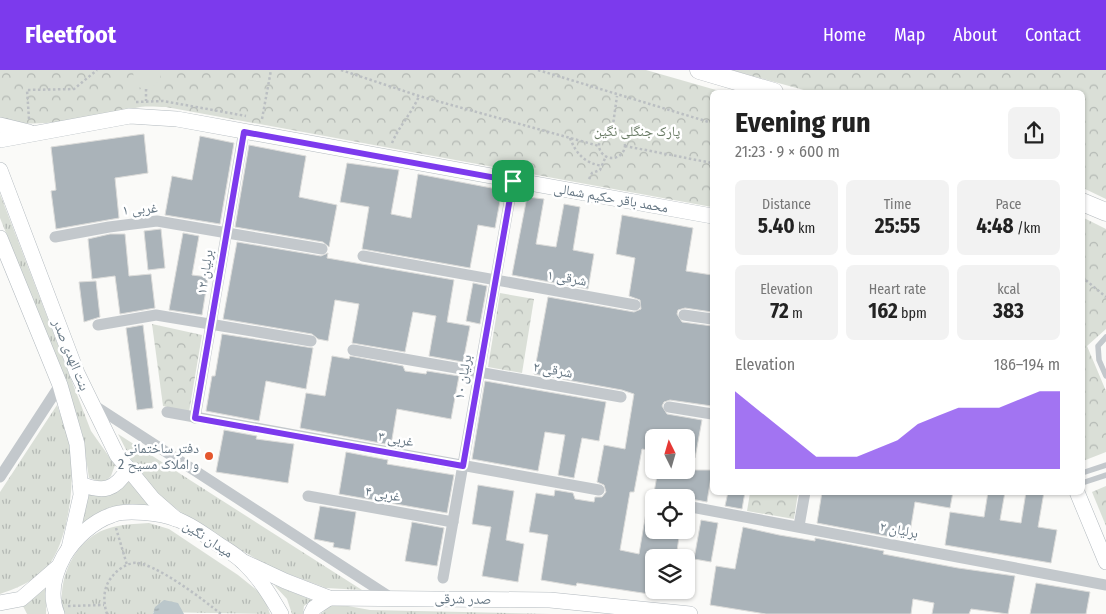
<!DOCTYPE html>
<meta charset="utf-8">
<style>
:root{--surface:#fff;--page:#f2f2f2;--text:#222;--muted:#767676;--accent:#7c3aed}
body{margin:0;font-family:"Fira Sans Condensed","Noto Naskh Arabic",sans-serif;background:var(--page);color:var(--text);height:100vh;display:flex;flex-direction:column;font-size:19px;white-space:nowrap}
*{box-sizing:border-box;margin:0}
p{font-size:16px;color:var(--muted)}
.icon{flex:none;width:28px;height:28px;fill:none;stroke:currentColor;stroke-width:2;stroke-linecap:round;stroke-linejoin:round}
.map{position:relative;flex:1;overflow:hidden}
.details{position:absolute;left:710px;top:20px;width:375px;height:405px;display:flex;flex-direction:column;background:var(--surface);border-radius:8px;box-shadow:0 1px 4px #0004}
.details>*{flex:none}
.needle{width:32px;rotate:355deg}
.controls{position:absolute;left:645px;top:359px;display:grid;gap:10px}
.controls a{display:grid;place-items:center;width:50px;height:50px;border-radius:8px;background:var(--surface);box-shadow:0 1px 4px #0004;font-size:25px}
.pin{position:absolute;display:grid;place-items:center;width:42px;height:42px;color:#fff;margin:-21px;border-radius:10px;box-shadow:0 2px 8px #0006}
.round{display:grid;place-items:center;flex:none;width:52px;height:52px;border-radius:8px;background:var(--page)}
.headline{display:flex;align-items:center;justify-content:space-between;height:85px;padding:0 25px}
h1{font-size:28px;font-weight:700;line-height:38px}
.figures{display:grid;grid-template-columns:repeat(3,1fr);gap:8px;height:85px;padding:5px 25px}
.figures div{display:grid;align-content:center;border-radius:8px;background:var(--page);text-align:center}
.figures b{font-size:21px;font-weight:700}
.figures small{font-size:14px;font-weight:400}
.figures p{font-size:14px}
.chart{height:140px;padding:10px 25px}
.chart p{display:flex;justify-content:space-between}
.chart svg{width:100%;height:90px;margin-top:5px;fill:var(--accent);opacity:.7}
header{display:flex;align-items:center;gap:30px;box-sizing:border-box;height:70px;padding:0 25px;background:var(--accent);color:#fff}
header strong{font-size:24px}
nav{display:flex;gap:28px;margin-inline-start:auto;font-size:18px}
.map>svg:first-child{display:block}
.grass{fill:url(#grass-tufts)}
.forest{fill:url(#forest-crowns)}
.pitch{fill:#dadfd7}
.water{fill:url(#water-ripples)}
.building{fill:#aab3b9;stroke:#dcdcda}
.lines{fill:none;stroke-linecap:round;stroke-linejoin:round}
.secondary-casing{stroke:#b3babf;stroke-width:16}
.primary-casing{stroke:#b5babe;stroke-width:19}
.path{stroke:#bbbfc2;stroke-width:2.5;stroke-dasharray:2.5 2.5;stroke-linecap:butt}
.lane{stroke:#c3c8cc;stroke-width:5.5}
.street{stroke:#c3c8cc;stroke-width:11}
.secondary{stroke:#fff;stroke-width:15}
.primary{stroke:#fff;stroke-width:18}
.route-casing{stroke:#fff;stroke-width:10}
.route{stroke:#7c3aed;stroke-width:6}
.poi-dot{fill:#e4572e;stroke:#fff;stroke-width:2}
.labels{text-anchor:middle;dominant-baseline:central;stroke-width:5;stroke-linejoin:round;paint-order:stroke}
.park-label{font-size:14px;fill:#687a64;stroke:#fff}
.street-label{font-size:14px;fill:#657683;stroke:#fff}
.poi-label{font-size:14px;fill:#657683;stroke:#fff;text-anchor:end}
</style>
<header>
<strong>Fleetfoot</strong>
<nav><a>Home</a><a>Map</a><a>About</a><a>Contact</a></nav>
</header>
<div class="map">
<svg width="1106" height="544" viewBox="0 0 1106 544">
<defs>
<pattern id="grass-tufts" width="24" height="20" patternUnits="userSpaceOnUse" patternTransform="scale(1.25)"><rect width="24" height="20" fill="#dadfd7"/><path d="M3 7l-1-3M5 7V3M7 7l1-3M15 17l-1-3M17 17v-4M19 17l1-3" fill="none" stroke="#b4b9b4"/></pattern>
<pattern id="forest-crowns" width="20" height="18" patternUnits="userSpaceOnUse" patternTransform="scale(1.25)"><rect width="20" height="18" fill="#dadfd7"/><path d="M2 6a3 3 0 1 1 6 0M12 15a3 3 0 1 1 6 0" fill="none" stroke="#b4b9b4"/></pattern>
<pattern id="water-ripples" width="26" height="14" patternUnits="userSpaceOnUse" patternTransform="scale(1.25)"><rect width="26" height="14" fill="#bbc7cb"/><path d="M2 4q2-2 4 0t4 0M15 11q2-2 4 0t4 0" fill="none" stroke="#9ca6aa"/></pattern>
</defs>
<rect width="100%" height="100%" fill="#fafaf8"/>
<g class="grass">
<polygon points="0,124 91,361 115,395 111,406 104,413 89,408 82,363 64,307 0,148"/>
<path d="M57,335C61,347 67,360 69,372C76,405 70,463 51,492C41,508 18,518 0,524V422Z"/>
<polygon points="118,364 362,520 326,518 270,497 193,452 158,424 137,401"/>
<path d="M127,410L152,437C122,431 105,436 81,454L87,424C105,430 114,421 127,410Z"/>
<path d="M149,453L169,459L238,505L264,526L270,544L153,542V544H64C57,517 68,485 90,468C106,455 129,454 149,453Z"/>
<polygon points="274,515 312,530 304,536 303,544 292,544 287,529"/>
<polygon points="47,517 46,544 27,544 22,534 34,528"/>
<polygon points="337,534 370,540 551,544 321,544 329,536"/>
</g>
<g class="forest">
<path d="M0,0H646L723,22H712V137L166,37C158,37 148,36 140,37C108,43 27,64 0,47Z"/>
<polygon points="731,0 1106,0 1106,129 1083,118 1082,22 811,22"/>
<polygon points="1082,147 1106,159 1106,259 1087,276 1106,321 1106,382 1083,391"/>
<polygon points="500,223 534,229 522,303 488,297"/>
<polygon points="152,254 202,265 189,342 163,336"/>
<polygon points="1106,416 1106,456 1092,422"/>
<polygon points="750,423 798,423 794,449 747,441"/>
</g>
<polygon class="pitch" points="133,0 160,0 160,9 151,19 142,19 134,13"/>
<polygon class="water" points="164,530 178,533 184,544 153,544 155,537"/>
<g class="building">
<polygon points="144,64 148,103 115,108 119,148 56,159 51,121 56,120 51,77"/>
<polygon points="200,66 234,73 220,154 165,145 172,106 192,110"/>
<polygon points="249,75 306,86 299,127 337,135 329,177 323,172 235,157"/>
<polygon points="347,93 399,100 391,144 411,148 418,104 502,120 495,158 478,155 470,198 362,179 369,137 340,132"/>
<polygon points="527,127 544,129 536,174 556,177 564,134 580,137 573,180 594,184 588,219 512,205"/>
<polygon points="622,145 693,158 686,201 712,205 712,242 685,238 678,240 677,244 682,252 712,256 712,336 670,330 664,332 662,336 667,344 702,350 695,388 686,387 686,368 654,368 654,381 642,379 634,422 630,422 620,480 639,484 648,431 654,432 654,460 680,460 676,488 654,488 654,523 649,524 577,513 576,516 541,510 548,465 529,462 536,423 554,426 555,420 573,423 575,429 594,432 595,427 602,427 606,422 604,415 597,412 604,375 625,379 634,324 622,320 534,304 548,227 634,242 641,239 640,230 629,226 635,188 616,184"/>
<polygon points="161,159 165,198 148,200 144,161"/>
<polygon points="183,163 199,166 192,205 208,207 202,245 169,240"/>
<polygon points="110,164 125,164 129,206 151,204 155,238 120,244 115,206 92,209 88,169"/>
<polygon points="237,172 321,186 328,183 327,188 454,210 447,252 470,256 463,292 429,286 436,246 413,242 405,282 352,273 359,234 335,230 328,271 318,269 312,264 223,249"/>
<polygon points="96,211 100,247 84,252 79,212"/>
<polygon points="473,213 487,216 480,254 466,251"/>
<polygon points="143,255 153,338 137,340 126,258"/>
<polygon points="222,264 313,278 306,319 266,311 259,351 206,341 212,306 215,306"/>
<polygon points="332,286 349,289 350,286 403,296 405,301 426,304 427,301 459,306 451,349 397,339 391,375 300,358 306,323 325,326"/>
<polygon points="485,311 606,332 599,371 582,368 574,408 558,405 565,365 545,362 538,401 472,389"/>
<polygon points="224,360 257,366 256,369 294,374 288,413 216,402"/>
<polygon points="346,382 388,390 387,394 454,405 447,443 339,424"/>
<polygon points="658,400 712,400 707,432 686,428 653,428"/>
<polygon points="478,415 514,421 506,470 524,474 518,512 482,506 491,457 472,454"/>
<polygon points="728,422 745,422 742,439 725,436"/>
<polygon points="822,422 953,422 950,438 915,432 909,468 886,466 817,453"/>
<polygon points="988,422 1005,422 1000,450 1021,453 1026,422 1044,422 1038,457 1057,460 1051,493 945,475 950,442 984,447"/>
<polygon points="320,436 356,442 350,480 333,477 334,473 314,469"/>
<polygon points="701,450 718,453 711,492 694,489"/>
<polygon points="412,452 444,458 437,496 405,491"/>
<polygon points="743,457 779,465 815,471 815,468 884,481 883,484 958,498 1015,506 1008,544 971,539 969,544 932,544 934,533 913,529 911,544 766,544 710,535 716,496 735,499"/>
<polygon points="1036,513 1090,522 1086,544 1030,544"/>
</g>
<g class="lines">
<g class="secondary-casing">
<g id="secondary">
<polyline points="0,55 29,62"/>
<polyline points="0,70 130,46 177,49 712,146"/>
<polyline points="0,100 77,303 117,385 153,429 176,449"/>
<polyline points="0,168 60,315 77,374 81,425 69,478"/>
<path d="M80,414C104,423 115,420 128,399"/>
<polyline points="1077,422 1106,492"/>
<polyline points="242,491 285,511 329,528 550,530 690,544"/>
<polyline points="0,533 21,529 58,497"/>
<path d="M57,544C49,524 54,504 64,486C74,469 93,451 112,445C126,439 162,443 176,449C191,454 206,466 218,474C227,480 236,485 243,492C259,507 270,525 281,544"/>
<polyline points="311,544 314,538 329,528"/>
</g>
</g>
<g class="primary-casing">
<g id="primary">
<polyline points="699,0 774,22"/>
<polyline points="1082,132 1106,142"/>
</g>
</g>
<g class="path">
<polyline points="341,0 419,26 599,76"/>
<polyline points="538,0 712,53"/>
<polyline points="146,19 146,31"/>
<polyline points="136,32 163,31 246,46"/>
<polyline points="29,49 27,20 74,19 97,0"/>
<polyline points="262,49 271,0"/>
<polyline points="612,62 617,26"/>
<circle cx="612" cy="75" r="13"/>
<path d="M570,68C576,84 585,93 602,96"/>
<path d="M392,73C399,56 412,43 419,26"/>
<polyline points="625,76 712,93"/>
<polyline points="589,109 592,103 600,100 606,86"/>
<polyline points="1082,207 1106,227"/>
<polyline points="116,458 127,495"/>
<polyline points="68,536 104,535"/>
<path d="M107,544C103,532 103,518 111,508C116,501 124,495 133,493C152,490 205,531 221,544"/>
</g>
<g class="lane">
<polyline points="1106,267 1098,276 1099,290 1106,306"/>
<polyline points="1082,403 1106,395"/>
<polyline points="1082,413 1106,405"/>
</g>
<g class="street">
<polyline points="55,167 109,157 157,151 322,179"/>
<polyline points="363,186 635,235"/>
<polyline points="684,245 712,249"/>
<polyline points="98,255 156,245 311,271"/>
<polyline points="353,280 621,327"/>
<polyline points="92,334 393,529"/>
<polyline points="669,337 712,344"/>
<polyline points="167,342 599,420"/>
<polyline points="195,348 244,61"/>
<polyline points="0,407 60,315"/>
<polyline points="308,426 453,452"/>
<polyline points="686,436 1106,515"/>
<polyline points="799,456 805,422"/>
<polyline points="443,508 513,111"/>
</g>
<use href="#secondary" class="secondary"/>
<use href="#primary" class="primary"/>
</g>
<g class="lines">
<g class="route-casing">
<polygon id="route" points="244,62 513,111 463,396 195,348"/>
</g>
<use href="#route" class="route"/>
</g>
<circle class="poi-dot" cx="209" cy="386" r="5"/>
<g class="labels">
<g class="park-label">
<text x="637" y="61">پارک جنگلی نگین</text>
</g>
<g class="street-label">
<text transform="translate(611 128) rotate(10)">محمد باقر حکیم شمالی</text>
<text transform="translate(140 139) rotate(-4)">۱ غربی</text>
<text transform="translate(205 202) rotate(-81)">برلیان ۱۲</text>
<text transform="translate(567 208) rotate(10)">۱ شرقی</text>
<text transform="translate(71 285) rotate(68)">بنت الهدی صدر</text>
<text transform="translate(553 300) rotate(10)">۲ شرقی</text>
<text transform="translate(463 307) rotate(-80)">برلیان ۱۰</text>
<text transform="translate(396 369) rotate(10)">۳ غربی</text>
<text transform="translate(383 424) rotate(10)">۴ غربی</text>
<text transform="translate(899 460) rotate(11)">برلیان ۲</text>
<text transform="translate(208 469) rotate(33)">میدان نگین</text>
<text transform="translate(463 529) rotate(1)">صدر شرقی</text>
</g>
<g class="poi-label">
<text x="199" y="378">دفتر ساختمانی<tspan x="199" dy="16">و املاک مسیح 2</tspan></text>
</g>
</g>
</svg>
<div class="controls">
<a><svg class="needle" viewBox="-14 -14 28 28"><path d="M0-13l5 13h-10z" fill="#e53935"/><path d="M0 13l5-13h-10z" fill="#767676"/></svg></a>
<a><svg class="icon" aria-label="locate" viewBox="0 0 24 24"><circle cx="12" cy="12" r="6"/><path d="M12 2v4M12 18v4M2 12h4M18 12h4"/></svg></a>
<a><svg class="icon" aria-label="layers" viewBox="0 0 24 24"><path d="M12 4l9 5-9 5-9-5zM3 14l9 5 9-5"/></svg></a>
</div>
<div class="pin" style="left:513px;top:111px;background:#1e9e55"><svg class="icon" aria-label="arrive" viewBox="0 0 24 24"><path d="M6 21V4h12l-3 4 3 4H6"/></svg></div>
<section class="details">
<div class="headline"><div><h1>Evening run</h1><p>21:23 · 9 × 600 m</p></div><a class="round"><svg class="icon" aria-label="share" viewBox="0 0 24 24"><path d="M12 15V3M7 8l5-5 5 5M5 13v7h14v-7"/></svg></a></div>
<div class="figures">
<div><p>Distance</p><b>5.40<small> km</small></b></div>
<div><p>Time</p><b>25:55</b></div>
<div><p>Pace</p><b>4:48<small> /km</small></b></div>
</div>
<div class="figures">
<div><p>Elevation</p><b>72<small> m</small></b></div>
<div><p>Heart rate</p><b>162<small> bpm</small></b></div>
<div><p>kcal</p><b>383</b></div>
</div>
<div class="chart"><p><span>Elevation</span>186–194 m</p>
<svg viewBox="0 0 160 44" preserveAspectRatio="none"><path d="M0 44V6L10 14L20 22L30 30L40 38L50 38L60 38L70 34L80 30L90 22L100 18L110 14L120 14L130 14L140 10L150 6L160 6V44z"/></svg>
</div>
</section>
</div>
